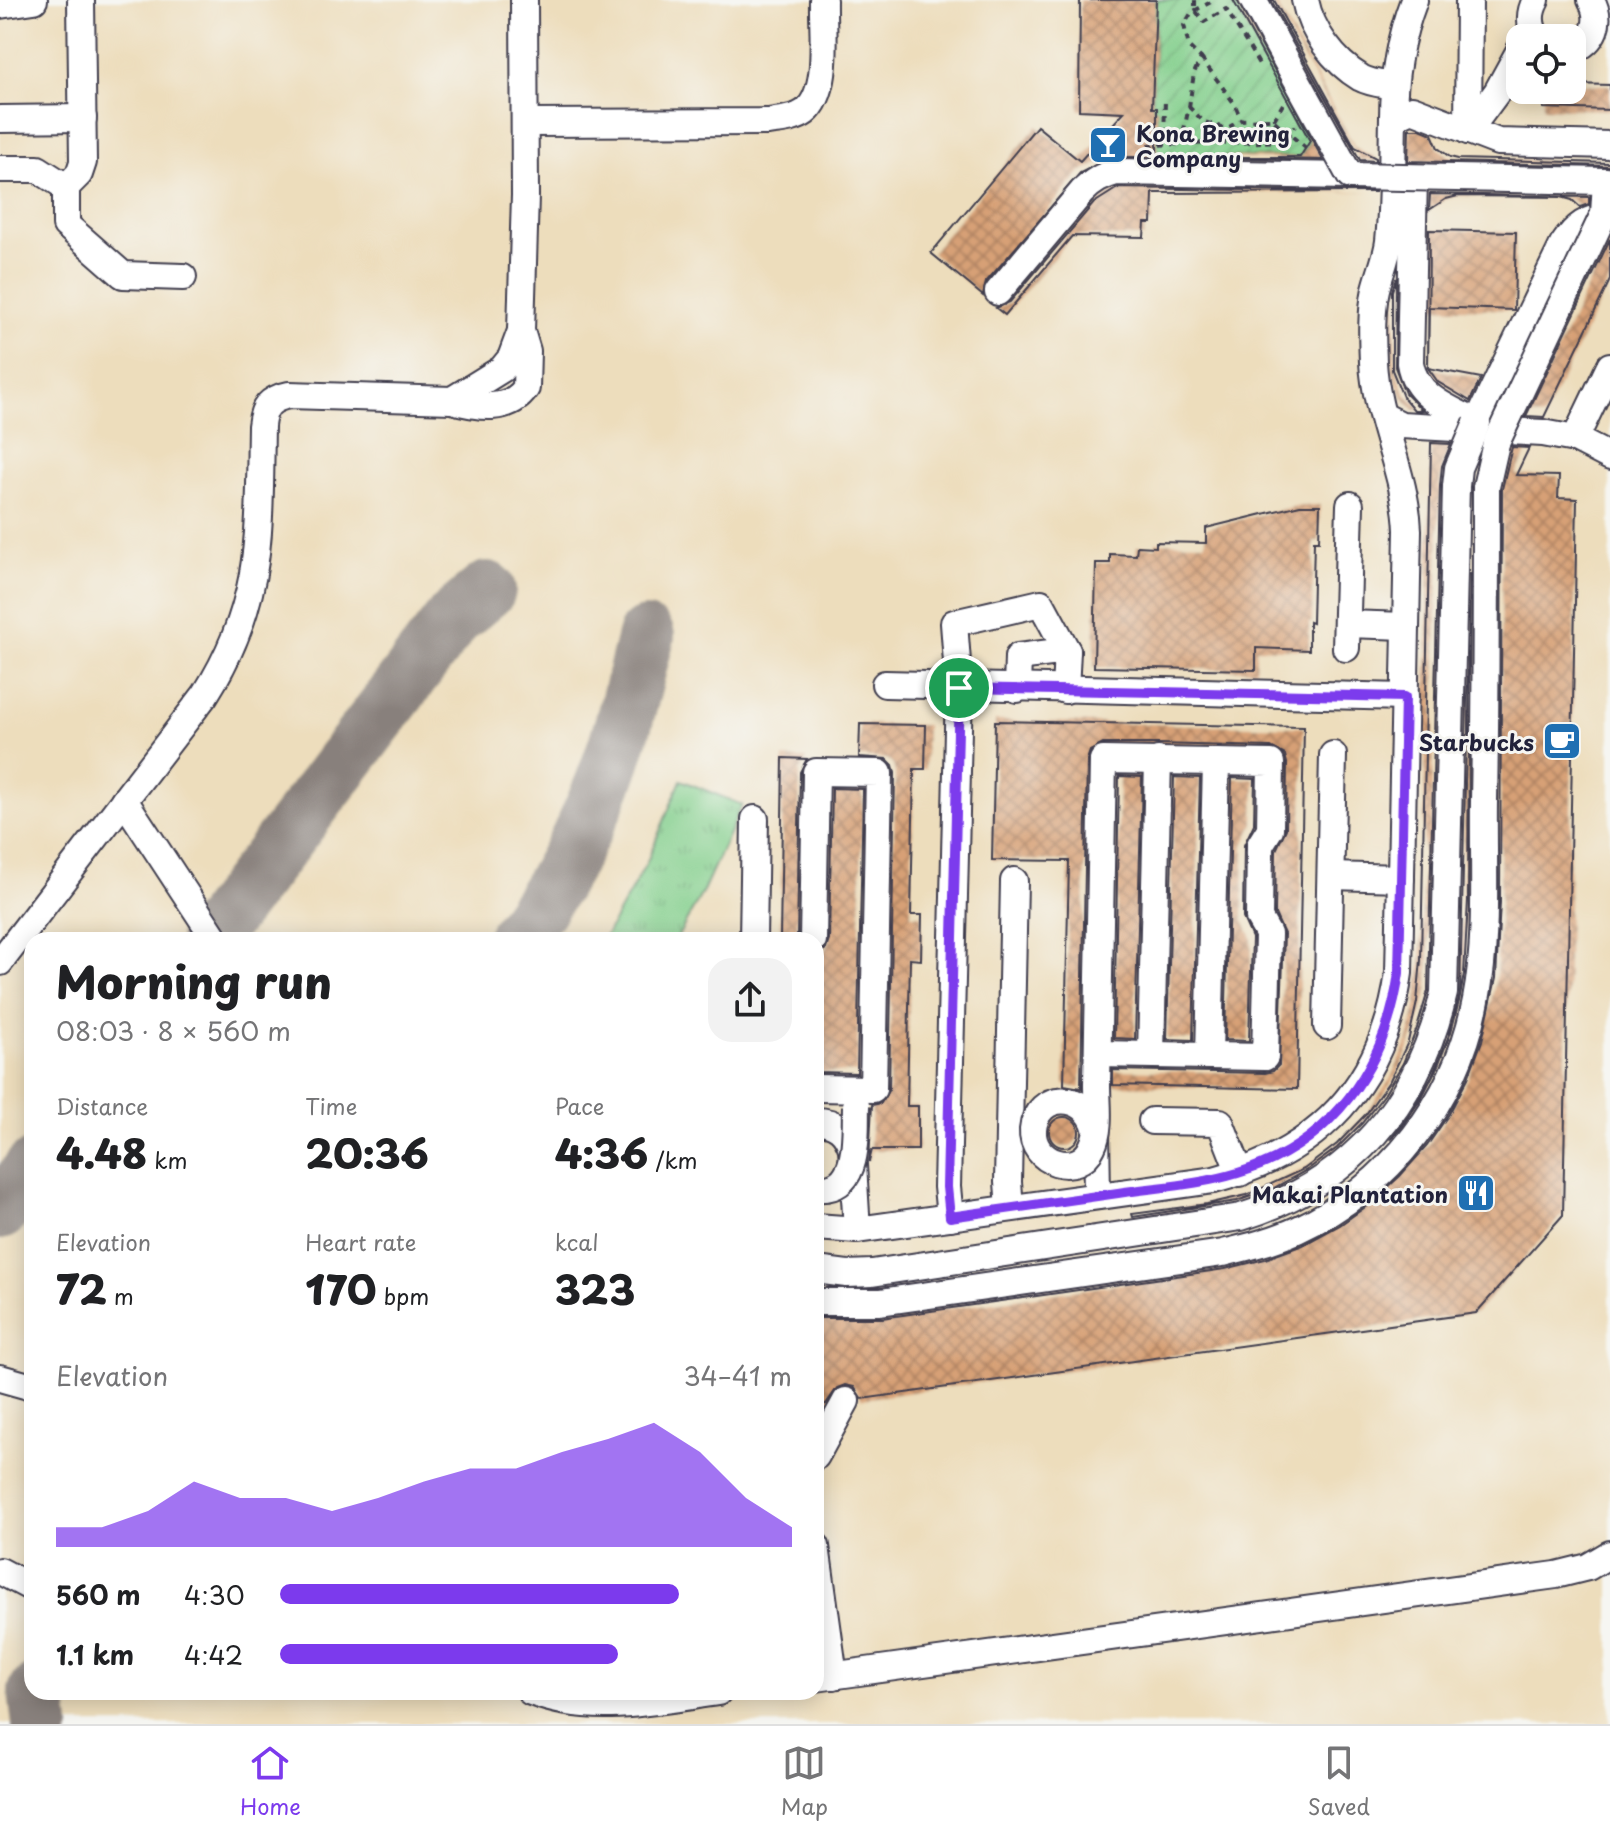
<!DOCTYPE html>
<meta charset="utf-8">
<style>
:root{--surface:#fff;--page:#f2f2f2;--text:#202124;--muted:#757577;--line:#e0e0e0;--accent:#7c3aed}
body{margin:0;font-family:"Playpen Sans",sans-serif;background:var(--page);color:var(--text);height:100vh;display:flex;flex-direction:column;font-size:30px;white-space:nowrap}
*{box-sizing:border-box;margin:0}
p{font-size:26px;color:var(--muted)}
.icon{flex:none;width:44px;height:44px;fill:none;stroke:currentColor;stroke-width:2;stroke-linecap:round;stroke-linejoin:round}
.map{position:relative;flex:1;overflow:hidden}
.details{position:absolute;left:24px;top:932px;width:800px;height:768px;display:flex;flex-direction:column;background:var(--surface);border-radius:24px;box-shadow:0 4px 20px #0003}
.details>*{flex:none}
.fabs{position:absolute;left:1506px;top:24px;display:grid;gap:16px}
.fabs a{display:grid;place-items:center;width:80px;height:80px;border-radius:16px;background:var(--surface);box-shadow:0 4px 20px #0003;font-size:40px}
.pin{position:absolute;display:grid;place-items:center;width:68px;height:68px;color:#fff;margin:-34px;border:4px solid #fff;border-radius:50%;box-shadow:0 2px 8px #0007}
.round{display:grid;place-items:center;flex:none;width:84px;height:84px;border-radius:24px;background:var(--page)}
.summary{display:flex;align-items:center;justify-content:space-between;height:136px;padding:0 32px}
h1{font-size:44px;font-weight:800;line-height:60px}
.stats{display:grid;grid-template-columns:repeat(3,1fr);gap:12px;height:136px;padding:8px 32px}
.stats div{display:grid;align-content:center}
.stats b{font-size:40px;font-weight:800}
.stats small{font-size:22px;font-weight:400}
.stats p{font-size:22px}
.chart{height:224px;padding:16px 32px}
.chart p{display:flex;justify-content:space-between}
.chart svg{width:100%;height:144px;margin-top:8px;fill:var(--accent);opacity:.7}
ul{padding:0 32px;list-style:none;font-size:26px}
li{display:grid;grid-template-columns:128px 96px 1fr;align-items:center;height:60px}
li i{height:20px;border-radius:10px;background:var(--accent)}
.dock{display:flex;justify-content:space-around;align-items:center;height:112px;border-top:2px solid var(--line);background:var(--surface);font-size:22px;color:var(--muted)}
.dock a{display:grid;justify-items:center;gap:4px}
.dock .current{color:var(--accent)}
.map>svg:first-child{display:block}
.grass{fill:url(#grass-tufts);stroke:#527864;stroke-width:2}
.garden{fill:url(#garden-furrows);stroke:#527864;stroke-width:2}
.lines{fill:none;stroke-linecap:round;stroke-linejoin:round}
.taxiway{stroke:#88807c;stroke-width:58}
.building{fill:url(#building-cross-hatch)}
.minor-casing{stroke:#403e4e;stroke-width:30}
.path{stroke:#403e4e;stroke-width:4;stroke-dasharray:6 6;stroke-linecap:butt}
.minor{stroke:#fff;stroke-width:26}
.minor-bridge-casing{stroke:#403e4e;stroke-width:30;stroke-linecap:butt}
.minor-bridge{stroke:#fff;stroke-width:26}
.route-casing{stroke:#fff;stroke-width:16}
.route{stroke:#7c3aed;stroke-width:10}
.labels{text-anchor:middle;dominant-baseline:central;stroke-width:6;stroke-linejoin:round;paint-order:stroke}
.poi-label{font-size:22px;font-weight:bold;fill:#22223b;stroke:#f6f6f2;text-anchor:end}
</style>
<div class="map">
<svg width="1610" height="1724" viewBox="0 0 1610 1724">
<defs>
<pattern id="grass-tufts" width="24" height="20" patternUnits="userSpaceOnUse" patternTransform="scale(2)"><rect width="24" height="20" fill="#83cf8c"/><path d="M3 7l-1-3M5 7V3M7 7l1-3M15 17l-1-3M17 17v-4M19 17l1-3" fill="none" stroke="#71b17a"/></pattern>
<pattern id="garden-furrows" width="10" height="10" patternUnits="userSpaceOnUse" patternTransform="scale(2)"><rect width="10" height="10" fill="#83cf8c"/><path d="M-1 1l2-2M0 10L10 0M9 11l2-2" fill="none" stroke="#71b17a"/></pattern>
<pattern id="building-cross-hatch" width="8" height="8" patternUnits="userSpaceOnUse" patternTransform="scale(2)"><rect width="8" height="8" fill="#d7a076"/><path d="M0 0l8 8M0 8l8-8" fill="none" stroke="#ae8262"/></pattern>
</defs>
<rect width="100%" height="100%" fill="#f6f6f2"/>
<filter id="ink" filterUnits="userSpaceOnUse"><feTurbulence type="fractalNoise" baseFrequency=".0125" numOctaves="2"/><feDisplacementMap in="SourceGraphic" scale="16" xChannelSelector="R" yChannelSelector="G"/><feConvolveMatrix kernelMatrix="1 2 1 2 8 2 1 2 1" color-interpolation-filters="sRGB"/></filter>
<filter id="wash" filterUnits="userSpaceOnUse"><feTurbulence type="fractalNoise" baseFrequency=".006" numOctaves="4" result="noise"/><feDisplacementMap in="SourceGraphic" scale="32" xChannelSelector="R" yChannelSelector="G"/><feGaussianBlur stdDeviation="1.8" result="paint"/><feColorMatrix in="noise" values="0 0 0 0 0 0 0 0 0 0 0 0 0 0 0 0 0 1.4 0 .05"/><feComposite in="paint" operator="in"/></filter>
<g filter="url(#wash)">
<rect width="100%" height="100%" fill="#edddbc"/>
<polygon class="grass" points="681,780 742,805 703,891 676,940 603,940 646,864"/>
<polygon class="garden" points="1156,0 1233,0 1310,141 1300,157 1157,157 1157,109 1152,108"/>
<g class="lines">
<g class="taxiway">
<polyline points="208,940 454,618 487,590"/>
<path d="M515,940C551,893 581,840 603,785C622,737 633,686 646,636"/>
<polyline points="0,1211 32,1169"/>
<polyline points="37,1692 41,1724"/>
</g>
</g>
<g id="blocks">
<g class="building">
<polygon points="1080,0 1156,0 1152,108 1157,108 1157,157 1112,157 1080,173 986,282 983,296 931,253 1037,126 1080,161 1124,112 1079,110"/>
<polygon points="1233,0 1237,0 1323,160 1188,157 1300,157 1310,141"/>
<polygon points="1271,0 1274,0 1355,147 1376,158 1376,161 1360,160"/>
<polygon points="1572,84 1610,85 1610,110 1543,108 1543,90 1572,90"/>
<polygon points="1409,129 1420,129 1432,134 1438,148 1450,157 1458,159 1610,163 1610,166 1408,161"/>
<polygon points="1116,189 1118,188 1376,192 1153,193 1152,223 1145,223 1144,237 1072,236 1005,315 996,308 1010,302 1094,203"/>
<polygon points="1430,194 1589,197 1589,204 1580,207 1572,200 1561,197 1458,196 1446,199 1429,210"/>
<polygon points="1429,230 1516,232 1514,310 1429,307 1428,367"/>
<polygon points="1610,239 1610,280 1544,417 1526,416"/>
<polygon points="1396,278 1395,367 1405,393 1422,410 1414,410 1403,397 1392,370 1392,291"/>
<polygon points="1428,368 1481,378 1470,401 1438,382"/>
<polygon points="1431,443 1451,444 1442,466 1440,486 1428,991 1417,1028 1403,1063 1384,1095 1362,1123 1337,1148 1307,1170 1274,1188 1237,1201 1133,1217 1132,1214 1207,1204 1247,1195 1304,1169 1337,1144 1366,1114 1390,1080 1408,1042 1417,1002 1421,960"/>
<polygon points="1512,447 1529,448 1516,475 1559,476 1558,498 1577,499 1563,1215 1476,1313 862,1399 854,1387 845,1385 837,1388 826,1404 816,1405 816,1318 882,1318 1225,1269 1265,1259 1303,1245 1340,1225 1371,1203 1400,1176 1427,1146 1449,1114 1468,1078 1482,1041 1496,978 1500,902 1502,489"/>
<polygon points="1300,505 1320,505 1319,541 1314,541 1312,623 1309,622 1309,650 1256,648 1256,670 1094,667 1096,563 1110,563 1110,554 1136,555 1137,546 1156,547 1156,542 1206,543 1206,528"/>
<polygon points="1470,573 1468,901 1464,974 1460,997 1451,1032 1438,1065 1422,1097 1402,1127 1390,1140 1411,1112 1432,1076 1448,1038 1460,994"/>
<polygon points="995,721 1304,727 1297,1089 1113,1085 1113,1070 1265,1073 1273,1071 1279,1065 1284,934 1275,914 1276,850 1286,829 1287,763 1285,755 1271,747 1158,744 1103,744 1090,751 1087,760 1081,1088 1064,1085 1069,861 992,860"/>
<polygon points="860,724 926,725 925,769 914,769 911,915 922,915 921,960 910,959 907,1106 918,1106 918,1150 872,1150 869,1162 872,1105 881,1103 889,1089 895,773 893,765 887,759 859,757"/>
<polygon points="783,758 807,759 800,772 797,940 780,940"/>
<polygon points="1119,776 1142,777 1135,1039 1114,1038"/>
<polygon points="1174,777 1200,778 1193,1040 1167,1039"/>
<polygon points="1232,778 1255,779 1254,824 1244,845 1243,918 1252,938 1249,1041 1225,1040"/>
<polygon points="832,788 863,789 857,1073 816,1072 816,955 826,949 829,940"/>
<circle cx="1064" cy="1132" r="15"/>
</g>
</g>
</g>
<g filter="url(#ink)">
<use href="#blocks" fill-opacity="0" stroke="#403e4e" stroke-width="2"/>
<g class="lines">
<g class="minor-casing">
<g id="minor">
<polyline points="81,0 83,162 79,174 66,187 66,225 123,275 183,277"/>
<path d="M1305,0C1311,31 1334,62 1361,78C1370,83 1383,84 1393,86"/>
<path d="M1414,0C1399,39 1393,77 1393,118L1412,109L1498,142L1610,145"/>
<path d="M1536,0C1529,13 1529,25 1537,38"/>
<polyline points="0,5 34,0"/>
<path d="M1572,50C1594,42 1603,21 1591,0"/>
<polyline points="0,119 83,118"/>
<path d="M526,123L768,122C780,120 794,120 805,112C831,91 822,31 823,0"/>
<polyline points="1468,131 1469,0"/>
<polyline points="1468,131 1497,92 1520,50"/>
<polyline points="0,169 38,169 66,187"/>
<path d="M1414,177L1410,363C1416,398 1449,408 1477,423L1563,245C1575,227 1588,216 1610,217"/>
<path d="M998,292L1082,192C1093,181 1102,176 1116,172L1350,176"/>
<polyline points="452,400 502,369 511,358 521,331"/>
<polyline points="1385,417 1401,425 1543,433 1575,439 1610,366"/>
<polyline points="1575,439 1610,457"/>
<polyline points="1347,624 1406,626"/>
<polyline points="1346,648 1350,505"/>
<polyline points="885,684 1405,697"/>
<polyline points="1017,689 1018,657 1067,651"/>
<polyline points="124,800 216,940"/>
<polyline points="1331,876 1401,878"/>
<polyline points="753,940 755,819"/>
<polyline points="813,940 816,772 879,773 873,1089 816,1088"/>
<path d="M0,962L205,695C264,602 259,531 261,426C263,407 269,399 289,395L452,400C477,407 509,413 526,388L527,351L521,331L525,195L524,0"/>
<polyline points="1327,1026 1333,755"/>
<polyline points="1151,1054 1158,760"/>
<polyline points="1209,1055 1216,762"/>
<polyline points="1097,1085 1103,760 1271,763 1270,829 1260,845 1259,918 1268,934 1265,1057 1098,1054"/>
<path d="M816,1121C836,1121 847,1131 852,1149L857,1230"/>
<polyline points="1152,1121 1220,1122 1240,1173"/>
<polyline points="1096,1128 1097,1196"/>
<polyline points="1010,1208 1008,1182 1014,881"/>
<polyline points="950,1217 947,1187 959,688 954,623 1041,603 1067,651 1065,690"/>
<path d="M816,1227L857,1230L1214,1180C1320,1152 1384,1083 1399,973L1408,530C1406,473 1376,420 1373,362C1372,338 1371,312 1376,289C1380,273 1387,257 1389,241C1393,200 1392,159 1393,118"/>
<path d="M816,1270L847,1274L872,1273L1241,1217C1352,1183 1418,1104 1444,993L1456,486"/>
<path d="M816,1302H880L1223,1253C1248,1247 1273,1241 1297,1230C1390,1187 1457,1100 1476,1000C1488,939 1483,864 1484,801C1486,696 1486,591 1486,487"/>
<polyline points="0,1378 32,1387"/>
<polyline points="816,1456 846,1401"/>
<polyline points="816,1546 834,1676"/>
<polyline points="0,1571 32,1588"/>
<polyline points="816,1678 1556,1575 1588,1567 1610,1554"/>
<path d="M531,1692C592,1716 655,1701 718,1692"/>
</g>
</g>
<g class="path">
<polyline points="1195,0 1195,10 1204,22 1226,9 1259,64"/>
<polyline points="1201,58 1234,103 1241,119"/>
<polyline points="1283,104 1261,142 1285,141 1295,126"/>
<polyline points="1189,107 1194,73 1201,58 1189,47 1184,25 1192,12 1215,0"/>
<polyline points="1181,143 1189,107 1204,122 1221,127 1229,127 1241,120 1272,119 1308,150"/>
<polyline points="1148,145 1261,142"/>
<polyline points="1164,145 1165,99"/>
</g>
<use href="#minor" class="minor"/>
<g class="minor-bridge-casing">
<g id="minor-bridge">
<polyline points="1253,0 1350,176 1606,181 1604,214 1496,443 1486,487"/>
<polyline points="1456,486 1458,468 1477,423"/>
<path d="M1096,1128C1087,1091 1036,1091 1033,1130C1031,1163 1078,1178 1092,1147C1101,1130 1097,1104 1097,1085"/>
<path d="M816,1188C861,1193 855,1135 856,1106"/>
</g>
</g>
<use href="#minor-bridge" class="minor-bridge"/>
</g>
</g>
<g class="lines" filter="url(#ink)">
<g class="route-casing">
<path id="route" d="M959,688L1405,697L1399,973C1386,1067 1332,1145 1238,1173C1199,1185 1158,1187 1118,1193C1062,1201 1006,1209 950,1217L947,1187Z"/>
</g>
<use href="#route" class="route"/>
</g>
<defs>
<g id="bar-square" transform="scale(2)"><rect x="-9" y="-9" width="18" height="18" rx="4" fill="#1f6fb2" stroke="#f6f6f2"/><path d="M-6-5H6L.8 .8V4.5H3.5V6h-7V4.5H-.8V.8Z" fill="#fff"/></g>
<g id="cafe-square" transform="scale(2)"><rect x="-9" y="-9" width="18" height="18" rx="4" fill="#1f6fb2" stroke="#f6f6f2"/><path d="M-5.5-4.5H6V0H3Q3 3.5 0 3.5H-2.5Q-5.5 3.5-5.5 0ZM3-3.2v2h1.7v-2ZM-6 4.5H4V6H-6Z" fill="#fff"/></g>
<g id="restaurant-square" transform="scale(2)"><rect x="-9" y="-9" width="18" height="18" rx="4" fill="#1f6fb2" stroke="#f6f6f2"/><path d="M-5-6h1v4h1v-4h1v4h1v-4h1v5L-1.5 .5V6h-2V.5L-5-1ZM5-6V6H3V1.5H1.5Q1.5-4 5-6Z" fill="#fff"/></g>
</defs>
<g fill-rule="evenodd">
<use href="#bar-square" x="1108" y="145"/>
<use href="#cafe-square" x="1562" y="741"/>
<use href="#restaurant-square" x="1476" y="1193"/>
</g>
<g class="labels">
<g class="poi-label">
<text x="1136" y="132" text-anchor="start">Kona Brewing<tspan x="1136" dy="25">Company</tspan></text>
<text x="1534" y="741">Starbucks</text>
<text x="1448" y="1193">Makai Plantation</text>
</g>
</g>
</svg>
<div class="fabs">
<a><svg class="icon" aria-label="locate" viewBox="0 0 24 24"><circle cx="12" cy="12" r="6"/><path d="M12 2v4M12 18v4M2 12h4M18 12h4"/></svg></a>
</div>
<div class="pin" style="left:959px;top:688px;background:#1e9e55"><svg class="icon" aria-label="arrive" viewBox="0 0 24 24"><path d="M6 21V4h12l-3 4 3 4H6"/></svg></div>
<section class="details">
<div class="summary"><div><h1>Morning run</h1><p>08:03 · 8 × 560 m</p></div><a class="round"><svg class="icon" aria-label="share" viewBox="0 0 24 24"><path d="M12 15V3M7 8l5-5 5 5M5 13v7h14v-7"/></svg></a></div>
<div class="stats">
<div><p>Distance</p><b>4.48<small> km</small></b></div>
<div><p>Time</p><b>20:36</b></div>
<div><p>Pace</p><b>4:36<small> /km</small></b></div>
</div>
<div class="stats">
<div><p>Elevation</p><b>72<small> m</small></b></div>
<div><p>Heart rate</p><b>170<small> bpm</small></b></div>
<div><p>kcal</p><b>323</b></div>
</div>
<div class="chart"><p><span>Elevation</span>34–41 m</p>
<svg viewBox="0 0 160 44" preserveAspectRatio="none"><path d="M0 44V38L10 38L20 33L30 24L40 29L50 29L60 33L70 29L80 24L90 20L100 20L110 15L120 11L130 6L140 15L150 29L160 38V44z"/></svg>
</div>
<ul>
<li><b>560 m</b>4:30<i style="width:78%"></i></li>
<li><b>1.1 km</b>4:42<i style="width:66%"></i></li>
</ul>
</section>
</div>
<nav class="dock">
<a class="current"><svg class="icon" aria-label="home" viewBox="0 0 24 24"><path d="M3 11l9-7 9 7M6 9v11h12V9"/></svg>Home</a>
<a><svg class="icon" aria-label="map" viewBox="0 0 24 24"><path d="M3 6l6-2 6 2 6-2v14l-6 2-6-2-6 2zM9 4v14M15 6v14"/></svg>Map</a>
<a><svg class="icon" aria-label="saved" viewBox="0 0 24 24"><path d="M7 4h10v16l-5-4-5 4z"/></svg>Saved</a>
</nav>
